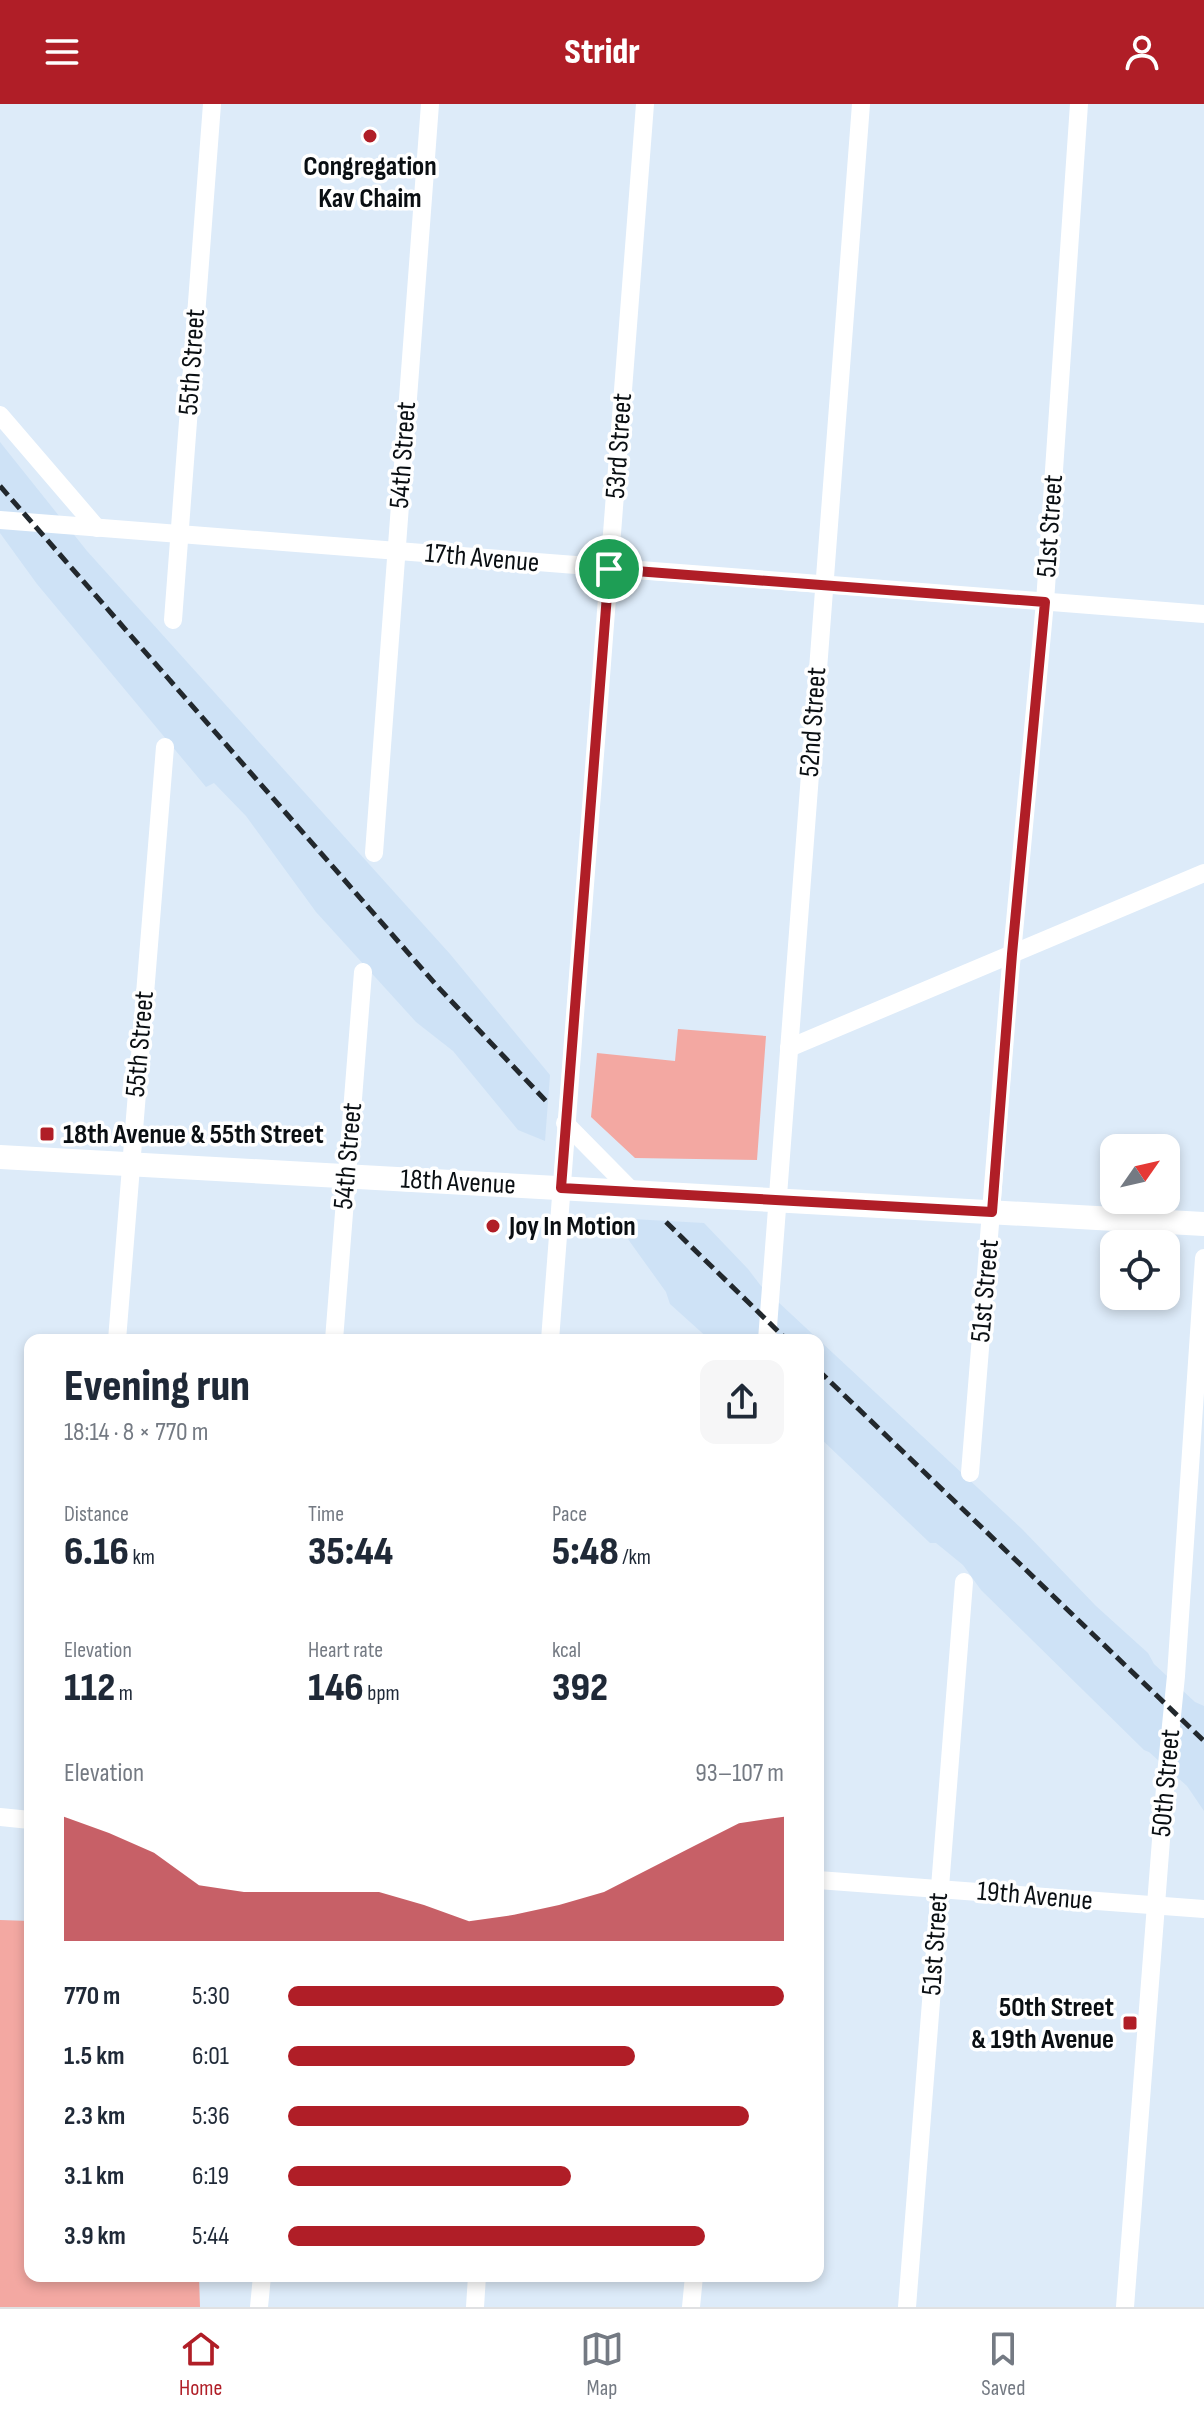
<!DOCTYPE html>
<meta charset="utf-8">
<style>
:root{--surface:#fff;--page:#f6f6f7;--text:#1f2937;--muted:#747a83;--line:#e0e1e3;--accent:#b01e27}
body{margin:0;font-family:"Sofia Sans Condensed",sans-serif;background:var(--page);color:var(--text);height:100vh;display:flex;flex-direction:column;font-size:30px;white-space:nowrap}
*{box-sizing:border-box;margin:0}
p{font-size:26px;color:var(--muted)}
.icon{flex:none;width:44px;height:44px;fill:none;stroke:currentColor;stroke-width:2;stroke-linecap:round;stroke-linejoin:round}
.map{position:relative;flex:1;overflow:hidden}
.panel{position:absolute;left:24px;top:1230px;width:800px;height:948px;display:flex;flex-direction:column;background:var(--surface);border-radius:16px;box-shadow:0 4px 12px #0003}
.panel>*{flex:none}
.needle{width:52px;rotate:56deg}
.buttons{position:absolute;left:1100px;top:1030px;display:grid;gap:16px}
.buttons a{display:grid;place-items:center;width:80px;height:80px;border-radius:16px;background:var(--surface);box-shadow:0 4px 12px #0003;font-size:40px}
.pin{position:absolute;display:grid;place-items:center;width:68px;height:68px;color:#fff;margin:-34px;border:4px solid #fff;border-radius:50%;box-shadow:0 2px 8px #0007}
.round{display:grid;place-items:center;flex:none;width:84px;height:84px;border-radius:16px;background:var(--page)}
.overview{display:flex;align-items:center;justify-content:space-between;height:136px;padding:0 40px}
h1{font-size:44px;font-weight:800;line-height:60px}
.stats{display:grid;grid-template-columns:repeat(3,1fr);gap:12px;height:136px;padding:8px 40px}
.stats div{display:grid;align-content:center}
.stats b{font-size:40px;font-weight:800}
.stats small{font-size:22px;font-weight:400}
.stats p{font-size:22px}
.chart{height:224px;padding:16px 40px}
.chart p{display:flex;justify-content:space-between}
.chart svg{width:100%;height:144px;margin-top:8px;fill:var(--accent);opacity:.7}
ul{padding:0 40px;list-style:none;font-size:26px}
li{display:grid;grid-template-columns:128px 96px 1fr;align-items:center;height:60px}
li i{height:20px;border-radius:10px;background:var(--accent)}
header{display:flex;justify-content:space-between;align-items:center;height:104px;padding:0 40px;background:var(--accent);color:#fff;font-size:36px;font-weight:800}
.menu{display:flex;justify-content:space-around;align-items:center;height:112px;border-top:2px solid var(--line);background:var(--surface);font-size:22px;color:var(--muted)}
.menu a{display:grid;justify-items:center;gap:4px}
.menu .on{color:var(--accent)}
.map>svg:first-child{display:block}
.built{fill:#cee2f6}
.green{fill:#f3a8a2}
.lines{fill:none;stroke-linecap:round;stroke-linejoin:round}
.minor{stroke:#fff;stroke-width:18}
.tertiary{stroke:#fff;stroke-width:24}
.rail{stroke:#22282d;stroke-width:5;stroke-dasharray:12 6;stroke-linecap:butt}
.route-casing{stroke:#fff;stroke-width:16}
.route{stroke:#b01e27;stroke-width:10}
.poi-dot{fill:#b01e27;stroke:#fff;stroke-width:3}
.labels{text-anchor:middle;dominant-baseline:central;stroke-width:7;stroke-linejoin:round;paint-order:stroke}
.poi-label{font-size:28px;font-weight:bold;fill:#0a0f13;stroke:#fff;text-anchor:start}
.street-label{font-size:28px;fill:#0a0f13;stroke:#fff}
</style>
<header><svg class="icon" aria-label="menu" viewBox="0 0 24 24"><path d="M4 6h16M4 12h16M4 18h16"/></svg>Stridr<svg class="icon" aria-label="person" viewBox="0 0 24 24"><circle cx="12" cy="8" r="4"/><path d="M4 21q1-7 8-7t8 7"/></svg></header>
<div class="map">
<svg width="1204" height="2203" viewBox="0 0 1204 2203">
<rect width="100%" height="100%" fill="#ddebf9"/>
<g class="built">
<polygon points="0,338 87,447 450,850 550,971 545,1037 518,1026 453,947 416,918 316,808 246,712 214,679 206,683 37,480 0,429"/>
<polygon points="632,1115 704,1119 748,1165 761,1182 1022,1425 1096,1502 1148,1549 1154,1560 1195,1598 1204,1602 1204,1707 1187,1682 1149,1648 1144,1646 981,1486 963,1461 936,1439 930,1439 818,1332 818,1236 710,1236 670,1200 666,1188 625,1131"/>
</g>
<g class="green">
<polygon points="678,925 766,932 757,1056 635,1054 591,1013 597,949 675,957"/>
<polygon points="0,1816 30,1817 30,2172 199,2172 200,2203 0,2203"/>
</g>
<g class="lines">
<g class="minor">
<polyline points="0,311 97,424"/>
<polyline points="0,416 1204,510"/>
<polyline points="173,516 212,0"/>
<polyline points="374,749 430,0"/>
<polyline points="789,944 1204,769"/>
<polyline points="565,1019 633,1088"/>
<polyline points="117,1236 165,643"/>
<polyline points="334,1236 363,868"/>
<polyline points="550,1236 645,0"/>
<polyline points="767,1236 861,0"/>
<polyline points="970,1369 1010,871 1045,498 1079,0"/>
<polyline points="0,1713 30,1716"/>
<polyline points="818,1776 1204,1805"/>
<polyline points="259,2203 262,2172"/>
<polyline points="475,2203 477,2172"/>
<polyline points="691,2203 694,2172"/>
<polyline points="907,2203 964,1478"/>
<polyline points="1125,2203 1166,1671 1176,1572 1204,1154"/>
</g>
<polyline class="tertiary" points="0,1053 1204,1120"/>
<g class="rail">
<polyline points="0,382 438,883 546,997"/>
<polyline points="666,1118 787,1236"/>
<polyline points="818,1266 1204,1637"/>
</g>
</g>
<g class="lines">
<g class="route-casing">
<polygon id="route" points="609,465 1045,498 1012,850 992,1108 561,1084"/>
</g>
<use href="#route" class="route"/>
</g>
<g class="poi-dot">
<circle cx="370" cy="32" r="8"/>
<rect x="39" y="1022" width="16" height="16" rx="4"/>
<circle cx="493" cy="1122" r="8"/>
<rect x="1122" y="1911" width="16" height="16" rx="4"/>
</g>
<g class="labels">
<g class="poi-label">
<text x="370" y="62" text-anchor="middle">Congregation<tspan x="370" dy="32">Kav Chaim</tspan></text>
<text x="63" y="1030">18th Avenue &amp; 55th Street</text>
<text x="509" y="1122">Joy In Motion</text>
<text x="1114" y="1903" text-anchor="end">50th Street<tspan x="1114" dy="32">&amp; 19th Avenue</tspan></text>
</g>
<g class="street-label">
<text transform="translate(192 258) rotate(-86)">55th Street</text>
<text transform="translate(619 342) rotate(-86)">53rd Street</text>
<text transform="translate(403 351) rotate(-86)">54th Street</text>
<text transform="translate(1050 422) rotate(-86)">51st Street</text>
<text transform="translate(482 454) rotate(5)">17th Avenue</text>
<text transform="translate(813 618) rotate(-86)">52nd Street</text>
<text transform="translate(140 940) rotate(-85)">55th Street</text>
<text transform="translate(348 1052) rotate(-85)">54th Street</text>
<text transform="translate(458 1078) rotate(3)">18th Avenue</text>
<text transform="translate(985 1187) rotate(-85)">51st Street</text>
<text transform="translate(1166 1679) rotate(-85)">50th Street</text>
<text transform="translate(1035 1792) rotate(5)">19th Avenue</text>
<text transform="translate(935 1840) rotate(-86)">51st Street</text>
</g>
</g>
</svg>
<div class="buttons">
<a><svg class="needle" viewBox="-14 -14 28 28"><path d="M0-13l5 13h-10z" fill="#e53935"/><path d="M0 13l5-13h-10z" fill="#747a83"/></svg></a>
<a><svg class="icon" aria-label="locate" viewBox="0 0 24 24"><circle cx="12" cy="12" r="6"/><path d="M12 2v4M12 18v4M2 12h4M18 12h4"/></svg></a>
</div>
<div class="pin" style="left:609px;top:465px;background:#1e9e55"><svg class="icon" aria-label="arrive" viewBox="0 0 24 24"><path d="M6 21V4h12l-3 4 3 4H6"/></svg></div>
<section class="panel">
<div class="overview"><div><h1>Evening run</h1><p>18:14 · 8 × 770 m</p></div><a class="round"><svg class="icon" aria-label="share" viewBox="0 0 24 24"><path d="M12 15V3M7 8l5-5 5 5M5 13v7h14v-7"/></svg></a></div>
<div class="stats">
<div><p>Distance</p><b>6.16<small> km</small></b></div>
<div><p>Time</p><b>35:44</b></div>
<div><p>Pace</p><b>5:48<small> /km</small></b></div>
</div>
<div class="stats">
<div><p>Elevation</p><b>112<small> m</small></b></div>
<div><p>Heart rate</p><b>146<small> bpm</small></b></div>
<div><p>kcal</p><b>392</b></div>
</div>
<div class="chart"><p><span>Elevation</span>93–107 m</p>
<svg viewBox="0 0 160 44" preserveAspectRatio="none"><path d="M0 44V6L10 11L20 17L30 27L40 29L50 29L60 29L70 29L80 33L90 38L100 36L110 33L120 29L130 22L140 15L150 8L160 6V44z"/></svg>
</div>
<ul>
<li><b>770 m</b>5:30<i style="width:100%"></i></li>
<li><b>1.5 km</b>6:01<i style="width:70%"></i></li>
<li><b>2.3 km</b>5:36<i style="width:93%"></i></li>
<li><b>3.1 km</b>6:19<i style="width:57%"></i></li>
<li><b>3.9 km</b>5:44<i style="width:84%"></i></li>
</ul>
</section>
</div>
<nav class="menu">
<a class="on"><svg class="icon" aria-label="home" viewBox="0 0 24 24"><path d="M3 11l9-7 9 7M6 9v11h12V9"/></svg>Home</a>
<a><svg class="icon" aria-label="map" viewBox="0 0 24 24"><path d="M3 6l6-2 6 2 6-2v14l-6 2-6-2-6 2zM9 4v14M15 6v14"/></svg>Map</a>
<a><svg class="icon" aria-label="saved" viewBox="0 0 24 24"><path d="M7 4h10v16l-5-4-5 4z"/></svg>Saved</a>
</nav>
